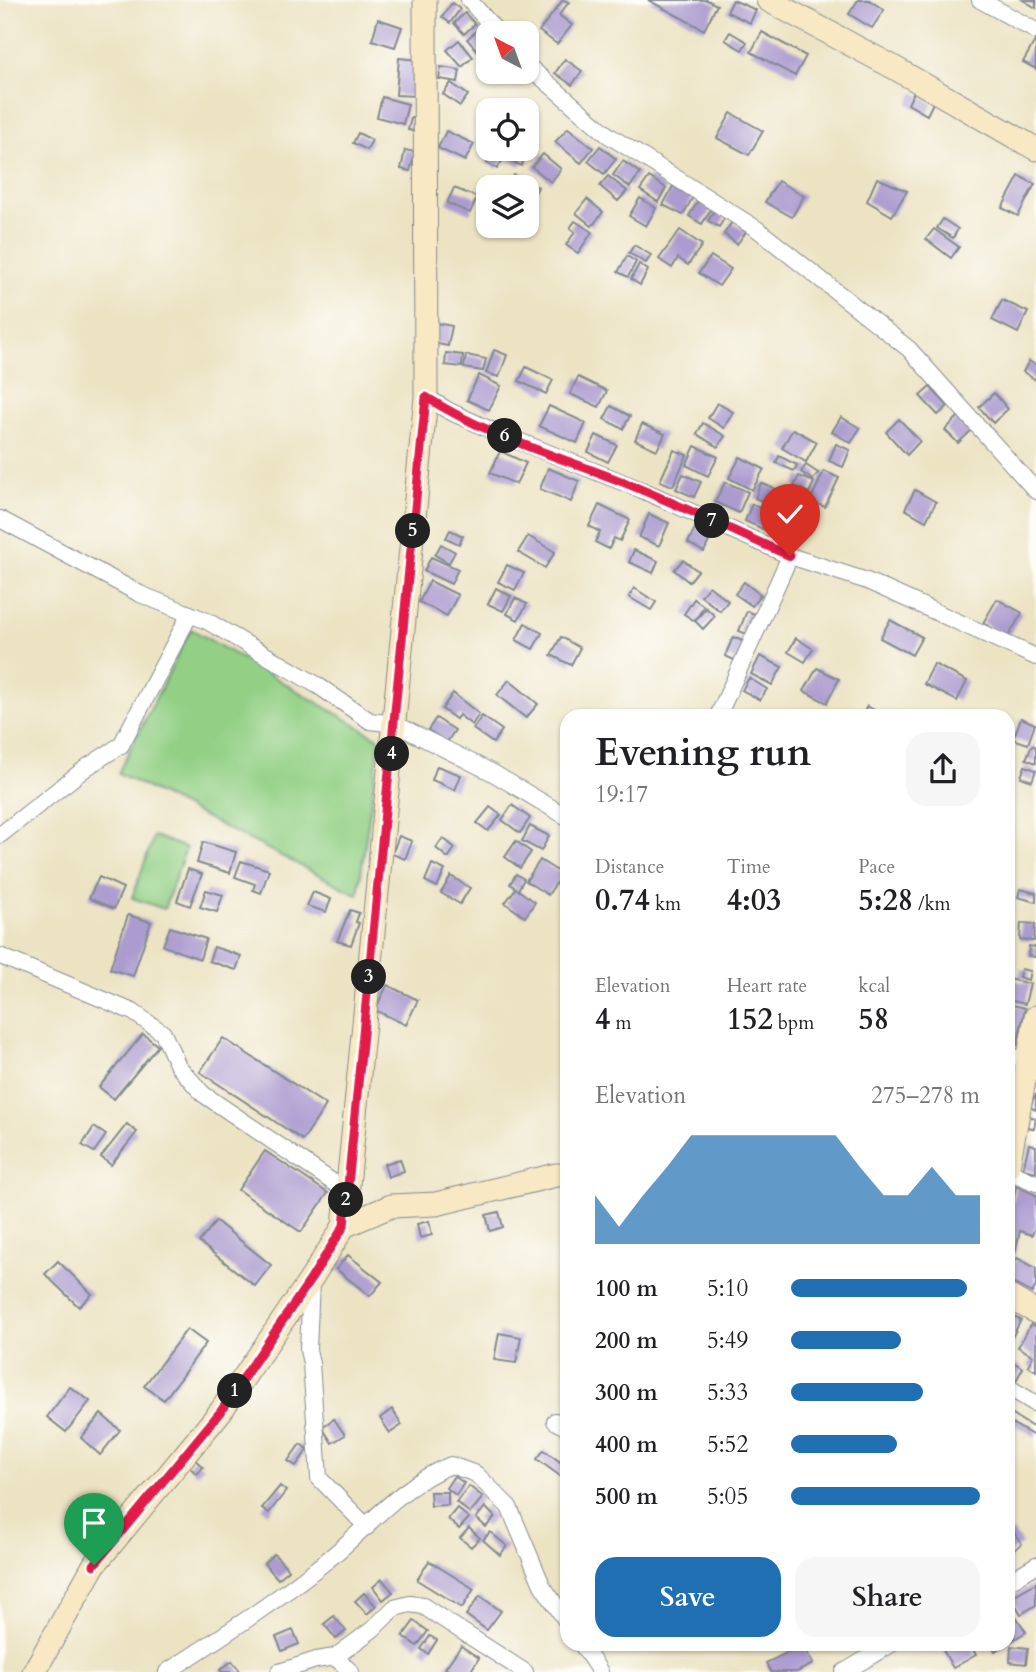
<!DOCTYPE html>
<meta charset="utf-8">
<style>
:root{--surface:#fff;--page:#f6f6f6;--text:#202124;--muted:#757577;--accent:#1f6fb2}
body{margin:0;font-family:Cardo,serif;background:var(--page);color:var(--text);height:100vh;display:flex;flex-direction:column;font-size:26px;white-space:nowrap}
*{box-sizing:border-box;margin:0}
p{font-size:23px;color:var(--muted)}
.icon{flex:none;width:38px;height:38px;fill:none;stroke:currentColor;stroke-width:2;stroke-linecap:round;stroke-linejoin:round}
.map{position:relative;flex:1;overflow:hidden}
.panel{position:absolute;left:560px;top:709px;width:455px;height:942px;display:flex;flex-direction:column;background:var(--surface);border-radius:21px;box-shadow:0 2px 5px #0004}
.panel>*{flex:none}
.needle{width:46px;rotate:319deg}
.tools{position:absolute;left:476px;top:21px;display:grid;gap:14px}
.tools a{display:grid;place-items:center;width:63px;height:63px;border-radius:14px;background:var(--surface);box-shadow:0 2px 5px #0004;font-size:35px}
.pin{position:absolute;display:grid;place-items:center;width:60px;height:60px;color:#fff;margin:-72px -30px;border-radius:50% 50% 50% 0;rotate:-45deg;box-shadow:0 0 7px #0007}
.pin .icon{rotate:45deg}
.km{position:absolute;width:35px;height:35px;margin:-18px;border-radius:50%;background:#222;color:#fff;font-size:19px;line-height:35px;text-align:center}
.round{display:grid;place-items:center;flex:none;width:74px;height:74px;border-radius:21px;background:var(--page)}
.overview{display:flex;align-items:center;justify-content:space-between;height:119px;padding:0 35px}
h1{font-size:38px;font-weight:700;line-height:52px}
.metrics{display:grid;grid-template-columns:repeat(3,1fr);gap:10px;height:119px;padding:7px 35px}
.metrics div{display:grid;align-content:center}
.metrics b{font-size:30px;font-weight:700}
.metrics small{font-size:19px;font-weight:400}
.metrics p{font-size:19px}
.chart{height:196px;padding:14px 35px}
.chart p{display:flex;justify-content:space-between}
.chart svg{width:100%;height:126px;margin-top:7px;fill:var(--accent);opacity:.7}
.button{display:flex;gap:14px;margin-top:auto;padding:14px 35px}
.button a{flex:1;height:80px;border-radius:21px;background:var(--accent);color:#fff;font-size:28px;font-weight:700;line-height:80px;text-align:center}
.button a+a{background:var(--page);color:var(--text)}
ul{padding:0 35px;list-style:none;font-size:23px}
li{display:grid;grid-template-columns:112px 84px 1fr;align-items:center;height:52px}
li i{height:18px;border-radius:9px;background:var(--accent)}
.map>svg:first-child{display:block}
.green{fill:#93d085;stroke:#578072;stroke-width:2}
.building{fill:#ac9bd0}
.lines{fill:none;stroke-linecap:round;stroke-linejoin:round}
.street-casing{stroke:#848990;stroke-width:18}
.secondary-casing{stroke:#848990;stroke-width:25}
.street{stroke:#fff;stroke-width:16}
.secondary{stroke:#f8e8c3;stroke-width:23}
.route-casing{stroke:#fff;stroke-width:14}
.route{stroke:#e11d48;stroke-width:9}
</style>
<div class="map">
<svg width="1036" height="1672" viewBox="0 0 1036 1672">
<rect width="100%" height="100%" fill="#fdfcf7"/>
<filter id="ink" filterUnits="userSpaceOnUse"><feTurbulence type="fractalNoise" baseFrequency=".0143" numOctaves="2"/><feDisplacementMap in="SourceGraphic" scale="14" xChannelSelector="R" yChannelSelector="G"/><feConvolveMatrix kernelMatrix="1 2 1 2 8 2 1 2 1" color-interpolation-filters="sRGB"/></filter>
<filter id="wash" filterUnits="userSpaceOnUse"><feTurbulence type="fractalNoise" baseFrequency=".00686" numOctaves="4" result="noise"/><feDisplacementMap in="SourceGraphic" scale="28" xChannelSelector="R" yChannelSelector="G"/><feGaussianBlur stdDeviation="1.57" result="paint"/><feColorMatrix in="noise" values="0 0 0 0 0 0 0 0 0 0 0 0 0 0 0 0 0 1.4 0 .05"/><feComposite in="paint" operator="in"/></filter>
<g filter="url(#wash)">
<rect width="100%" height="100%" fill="#ece3c3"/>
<g class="green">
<polygon points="191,629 380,739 358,895 118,773"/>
<polygon points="154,836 186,848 164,909 132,898"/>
</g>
<g id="blocks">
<g class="building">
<polygon points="563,0 569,2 559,15 572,25 557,44 539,31"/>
<polygon points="648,0 707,0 717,5 704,30"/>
<polygon points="733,0 756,10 750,23 727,12"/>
<polygon points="858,0 869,0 884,10 872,28 849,14"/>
<polygon points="1023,0 1036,0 1036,8"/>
<polygon points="452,3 460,9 450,23 442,17"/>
<polygon points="465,13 475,24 464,34 454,23"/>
<polygon points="378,19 402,27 395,47 372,40"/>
<polygon points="480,28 488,37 488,47 480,54 467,39"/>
<polygon points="730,32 747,42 742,50 725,40"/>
<polygon points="762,32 806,56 795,76 751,52"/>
<polygon points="1036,39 1036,69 1023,62"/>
<polygon points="459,40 473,57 462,67 447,50"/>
<polygon points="399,58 418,60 415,96 396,95"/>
<polygon points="565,59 582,71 572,85 555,73"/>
<polygon points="441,67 460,70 458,82 439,79"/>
<polygon points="492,72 513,72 503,82"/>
<polygon points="451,83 468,95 460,106 443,94"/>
<polygon points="914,92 933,103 927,115 908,104"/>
<polygon points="382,97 408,104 403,124 377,117"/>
<polygon points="731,113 763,131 749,155 717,138"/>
<polygon points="411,118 420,120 417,132 408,130"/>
<polygon points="568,128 593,148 581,163 555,142"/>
<polygon points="446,131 474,144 465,161 438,148"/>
<polygon points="358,133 372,140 367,150 353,143"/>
<polygon points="600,146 616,159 604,174 588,161"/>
<polygon points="497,149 513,149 526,156 521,166 495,152"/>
<polygon points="405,150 415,152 410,171 401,169"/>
<polygon points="492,154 502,161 497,169 487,163"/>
<polygon points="543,154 561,169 551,182 532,167"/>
<polygon points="623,161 640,173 630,187 613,175"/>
<polygon points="514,175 538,187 530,202 527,201 527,187 508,187"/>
<polygon points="608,176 627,191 618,201 600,186"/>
<polygon points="1019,176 1035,184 1018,216 1002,208"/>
<polygon points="649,177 666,188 658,202 640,190"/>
<polygon points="877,178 907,191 892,216 867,201"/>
<polygon points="778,181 804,196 792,217 765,202"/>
<polygon points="673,186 693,197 683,215 663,205"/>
<polygon points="454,188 477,197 470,213 447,203"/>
<polygon points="640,198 656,208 646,226 629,216"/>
<polygon points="587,199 603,212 592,226 576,213"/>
<polygon points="698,201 711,209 702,224 689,216"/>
<polygon points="715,210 725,217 719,227 708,221"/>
<polygon points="943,219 958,229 953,238 937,228"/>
<polygon points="575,221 592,232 578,253 566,245 575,232 570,228"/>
<polygon points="732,222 746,232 737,244 724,234"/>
<polygon points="934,229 959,247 951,258 926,239"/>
<polygon points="680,230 702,245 688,265 678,258 672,268 659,259"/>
<polygon points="634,245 651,255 646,263 629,253"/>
<polygon points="627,256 636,262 628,277 618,272"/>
<polygon points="711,256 731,269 719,286 699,273"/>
<polygon points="639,264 648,270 640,285 631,279"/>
<polygon points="1002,300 1028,312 1018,333 992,320"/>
<polygon points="436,323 452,326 448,346 432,343"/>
<polygon points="494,350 507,355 499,377 486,373"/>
<polygon points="446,353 463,355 462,367 445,365"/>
<polygon points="466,355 486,359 483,371 464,368"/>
<polygon points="1029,361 1036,365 1036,380 1023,372"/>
<polygon points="526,367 553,380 546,394 519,381"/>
<polygon points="479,375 501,386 489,410 467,400"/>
<polygon points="578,377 607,391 599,407 570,394"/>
<polygon points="930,387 948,406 938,415 920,396"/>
<polygon points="994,393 1008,409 993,423 979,407"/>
<polygon points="717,403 733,412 724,428 708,418"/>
<polygon points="549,406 586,423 577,443 539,426"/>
<polygon points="611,406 630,416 623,429 604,419"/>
<polygon points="959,416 972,430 958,443 945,430"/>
<polygon points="841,417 860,428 851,443 832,432"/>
<polygon points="899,419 920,441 907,455 886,432"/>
<polygon points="703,423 725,436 718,447 697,434"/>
<polygon points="642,424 665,434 657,450 635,440"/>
<polygon points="793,429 817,442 806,462 782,448"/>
<polygon points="596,435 617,445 608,462 588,452"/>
<polygon points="836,444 850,450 843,467 829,461"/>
<polygon points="695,446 718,457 708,476 686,465"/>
<polygon points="674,450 687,455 673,486 660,481"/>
<polygon points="500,451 526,463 516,484 490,473"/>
<polygon points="779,456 797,465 794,471 776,463"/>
<polygon points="740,457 764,469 752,490 729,478"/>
<polygon points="806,465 818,473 813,480 801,472"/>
<polygon points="548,468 579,481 571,502 540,489"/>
<polygon points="824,471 839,478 825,507 810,501"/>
<polygon points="683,474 701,482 694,497 676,489"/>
<polygon points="799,476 814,482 809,493 794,486"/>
<polygon points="725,482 748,492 739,513 715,502"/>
<polygon points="761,483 781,491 775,507 755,498"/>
<polygon points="915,490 936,502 926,521 905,509"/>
<polygon points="752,504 772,514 765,530 745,521"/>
<polygon points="599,505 630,520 620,541 614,538 609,549 595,542 600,532 589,526"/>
<polygon points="805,511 816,518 806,534 795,526"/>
<polygon points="649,514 669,523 659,546 639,537"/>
<polygon points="697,524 713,532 704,552 688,543"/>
<polygon points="450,530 463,536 459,544 446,538"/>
<polygon points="528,536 555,552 545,568 518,552"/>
<polygon points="441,544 455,552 449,563 435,555"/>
<polygon points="634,550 658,561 653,573 629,562"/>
<polygon points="431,557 458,569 451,584 424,571"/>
<polygon points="683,560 698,571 689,582 674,570"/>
<polygon points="507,565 524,573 515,590 498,582"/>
<polygon points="430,581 458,595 447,616 419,602"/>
<polygon points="744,582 761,595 752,606 735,594"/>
<polygon points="709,586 728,601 720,611 701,596"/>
<polygon points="496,588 511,596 503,611 488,604"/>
<polygon points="634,588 656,602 651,610 629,597"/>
<polygon points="515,598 527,604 518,620 507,614"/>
<polygon points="694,599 704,606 695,621 684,614"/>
<polygon points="997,599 1022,613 1008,637 983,623"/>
<polygon points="706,608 715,616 703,629 695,621"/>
<polygon points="747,611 757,615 749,635 739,631"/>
<polygon points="890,620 922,637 912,655 880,638"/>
<polygon points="525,623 542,633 533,649 516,640"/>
<polygon points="561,637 580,648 571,665 551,655"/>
<polygon points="733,637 747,643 739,662 725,656"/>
<polygon points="796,638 813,649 805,662 788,652"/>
<polygon points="760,656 782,667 772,685 751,674"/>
<polygon points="934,664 967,681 957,701 924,684"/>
<polygon points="817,668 839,679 827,703 804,691"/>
<polygon points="749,678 767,689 760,700 742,690"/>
<polygon points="509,680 538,704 526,718 497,695"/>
<polygon points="453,693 479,714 472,725 459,715 456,719 442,709"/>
<polygon points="867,706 885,716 862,716"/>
<polygon points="482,716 502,730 493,743 473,729"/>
<polygon points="436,718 455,730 447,742 428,730"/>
<polygon points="1021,718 1035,724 1028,744 1013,739"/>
<polygon points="1032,745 1036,747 1036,763 1026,759"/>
<polygon points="437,766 461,775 455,790 432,780"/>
<polygon points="1025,766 1036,770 1032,781 1021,777"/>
<polygon points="512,805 530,818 520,833 502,820"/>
<polygon points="490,807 501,815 488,831 477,823"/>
<polygon points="530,826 549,836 541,851 522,841"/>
<polygon points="399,836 412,841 405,859 392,854"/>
<polygon points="443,838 455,848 448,858 436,848"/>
<polygon points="516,841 531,852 520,868 505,857"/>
<polygon points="203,842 236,852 230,873 197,863"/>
<polygon points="540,860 562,874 548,895 526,881"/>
<polygon points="241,861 269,870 261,893 253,890 255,884 235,877"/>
<polygon points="432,864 445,870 437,887 425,881"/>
<polygon points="188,869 202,874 190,906 177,901"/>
<polygon points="516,874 524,879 518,890 535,902 525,917 505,903 516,888 510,884"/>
<polygon points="451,876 470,888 460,904 441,893"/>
<polygon points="99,877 123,888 114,909 89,898"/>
<polygon points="1020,889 1036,893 1036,902 1018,897"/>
<polygon points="206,890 223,895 217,912 200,907"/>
<polygon points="313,892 331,899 326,912 307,906"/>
<polygon points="350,910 359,913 356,922 359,923 351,945 337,941"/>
<polygon points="128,915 151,922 133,976 110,969"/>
<polygon points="1021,923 1035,924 1034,941 1020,940"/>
<polygon points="170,927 206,939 200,959 163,946"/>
<polygon points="1029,946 1036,947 1035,957 1028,956"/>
<polygon points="214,947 241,956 236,970 209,961"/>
<polygon points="1021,969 1030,971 1028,980 1019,977"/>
<polygon points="1008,979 1030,984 1025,1004 1008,1000"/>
<polygon points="387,985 418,1000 406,1025 375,1010"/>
<polygon points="1008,1004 1025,1008 1017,1045 1008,1043"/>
<polygon points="143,1034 158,1046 114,1099 99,1087"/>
<polygon points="223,1038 326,1105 303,1140 200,1072"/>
<polygon points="1008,1064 1018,1067 1014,1078 1008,1076"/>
<polygon points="1036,1094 1036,1110 1029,1107"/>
<polygon points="1028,1116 1036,1118 1034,1129 1025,1126"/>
<polygon points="127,1124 137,1132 111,1165 101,1157"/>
<polygon points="94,1127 106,1135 94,1152 82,1145"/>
<polygon points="1029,1144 1036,1146 1036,1172 1023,1169"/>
<polygon points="265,1151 328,1193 301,1232 238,1190"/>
<polygon points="400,1159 404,1171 388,1177 384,1164"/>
<polygon points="1016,1186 1036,1195 1036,1226 1032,1235 1020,1231 1015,1253 1008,1264 1008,1231"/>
<polygon points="499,1212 503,1227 490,1231 486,1215"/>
<polygon points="216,1221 271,1265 255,1286 199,1242"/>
<polygon points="429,1221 432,1235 420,1238 417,1224"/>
<polygon points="348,1255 382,1282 370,1296 336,1269"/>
<polygon points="1017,1258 1036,1268 1036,1286 1032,1293 1008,1281 1008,1275"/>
<polygon points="58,1261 92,1294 79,1307 45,1274"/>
<polygon points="1008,1314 1021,1320 1008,1345"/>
<polygon points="1031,1324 1036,1327 1036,1371 1028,1366 1033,1356 1018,1347"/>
<polygon points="187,1329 206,1343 164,1400 144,1386"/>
<polygon points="499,1333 521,1337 516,1363 494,1360"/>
<polygon points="1008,1359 1023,1368 1014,1384 1008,1380"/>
<polygon points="70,1387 90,1401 66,1432 47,1417"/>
<polygon points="392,1409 402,1425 390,1433 380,1418"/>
<polygon points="1008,1412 1036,1429 1036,1437 1008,1421"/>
<polygon points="101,1414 120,1430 100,1455 81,1438"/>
<polygon points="334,1419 345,1435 332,1443 322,1427"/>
<polygon points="300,1444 308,1449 296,1466 288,1461"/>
<polygon points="544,1450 567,1467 567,1481 537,1459"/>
<polygon points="194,1459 203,1467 197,1474 188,1466"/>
<polygon points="454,1476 464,1483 456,1495 446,1488"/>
<polygon points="280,1486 286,1491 269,1513 262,1508"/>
<polygon points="469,1486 483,1497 470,1513 456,1502"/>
<polygon points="430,1492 448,1492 448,1505 431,1506"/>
<polygon points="485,1507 495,1517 486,1527 476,1518"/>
<polygon points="457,1508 469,1518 459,1529 448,1519"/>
<polygon points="469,1528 480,1538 471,1547 460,1538"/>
<polygon points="1013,1531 1022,1544 1008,1554 1008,1535"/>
<polygon points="490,1532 507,1546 500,1555 483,1540"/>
<polygon points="274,1554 289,1570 278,1579 264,1563"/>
<polygon points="429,1561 474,1589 462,1608 417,1580"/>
<polygon points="382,1579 393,1592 383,1600 373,1587"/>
<polygon points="1036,1583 1036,1605 1021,1614 1011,1597"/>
<polygon points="364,1593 376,1606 367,1614 355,1601"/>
<polygon points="480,1596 501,1611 487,1630 466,1615"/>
<polygon points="1008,1604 1026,1632 1008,1643"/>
<polygon points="334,1616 346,1631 336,1639 324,1624"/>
<polygon points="414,1621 428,1631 417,1646 403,1636"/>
<polygon points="293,1630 299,1644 282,1651 276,1637"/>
<polygon points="430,1636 437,1640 428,1654 421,1649"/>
<polygon points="939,1643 969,1643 976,1655 953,1668"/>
<polygon points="990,1643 1007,1643 995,1651"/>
<polygon points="803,1645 813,1664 797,1672 771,1672 766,1663"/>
<polygon points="461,1646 479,1658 470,1672 451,1672 445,1668"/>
<polygon points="1011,1646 1028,1648 1026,1664 1010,1662"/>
<polygon points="232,1661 241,1672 222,1672 220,1670"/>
</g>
</g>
</g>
<g filter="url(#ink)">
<use href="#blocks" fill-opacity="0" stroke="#848990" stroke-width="2"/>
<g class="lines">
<g class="street-casing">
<g id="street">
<polyline points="469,0 498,33"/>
<polyline points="980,0 1036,31"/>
<polyline points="527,65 608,135 757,229 909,349 1036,491"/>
<polyline points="426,397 449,411 491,430 642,490 790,556 867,581 1036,657"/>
<polyline points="0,519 140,594 207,621 317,685 370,721 395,724 493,773 567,817"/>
<polyline points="718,716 790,556"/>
<polyline points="0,835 87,767 121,745 190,614"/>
<polyline points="0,956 133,1012 163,1033 178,1066 203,1094 346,1191"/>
<polyline points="1008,1055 1026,1062"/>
<polyline points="1008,1171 1036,1183"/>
<polyline points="311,1281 308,1350 311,1363 319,1478 367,1527"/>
<polyline points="1008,1387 1036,1404"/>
<polyline points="555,1421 567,1428"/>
<polyline points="1008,1582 1036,1565"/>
<polyline points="581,1643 600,1672"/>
<polyline points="335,1657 351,1672"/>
<path d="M167,1672C221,1637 275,1602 325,1562C367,1529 400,1485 451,1465L476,1474L509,1507L542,1585L567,1622"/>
<polyline points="279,1672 316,1660 335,1657 373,1629 394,1608 410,1604 423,1606 525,1672"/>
<polyline points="844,1672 893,1643"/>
</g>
</g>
<g class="secondary-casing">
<g id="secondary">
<polyline points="768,0 893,67 1036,149"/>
<polyline points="1008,1166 1036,1017"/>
<polyline points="344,1226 426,397 425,0"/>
<polyline points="1008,1296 1036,1312"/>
<polyline points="34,1672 94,1565 221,1411 311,1279 344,1226 391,1206 436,1204 556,1175 567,1175"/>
</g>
</g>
<use href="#street" class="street"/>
<use href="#secondary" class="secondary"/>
</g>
</g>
<g class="lines" filter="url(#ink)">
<g class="route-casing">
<path id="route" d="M94,1565L221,1411L311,1279L344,1226L426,397C484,434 553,455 618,480C676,503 733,531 790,556"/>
</g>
<use href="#route" class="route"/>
</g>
</svg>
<div class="tools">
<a><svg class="needle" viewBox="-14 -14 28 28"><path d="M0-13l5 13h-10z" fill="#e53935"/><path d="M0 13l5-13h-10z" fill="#757577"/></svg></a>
<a><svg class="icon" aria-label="locate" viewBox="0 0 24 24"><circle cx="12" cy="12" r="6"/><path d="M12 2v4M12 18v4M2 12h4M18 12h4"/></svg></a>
<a><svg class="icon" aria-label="layers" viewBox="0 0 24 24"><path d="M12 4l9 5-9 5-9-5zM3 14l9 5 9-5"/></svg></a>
</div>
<div class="pin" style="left:94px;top:1565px;background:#1e9e55"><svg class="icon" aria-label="arrive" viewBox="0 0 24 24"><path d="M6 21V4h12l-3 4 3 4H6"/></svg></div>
<div class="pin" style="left:790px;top:556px;background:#d93025"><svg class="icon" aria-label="check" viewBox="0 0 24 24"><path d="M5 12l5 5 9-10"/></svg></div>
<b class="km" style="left:235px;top:1391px">1</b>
<b class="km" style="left:346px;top:1200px">2</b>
<b class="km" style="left:369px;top:977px">3</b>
<b class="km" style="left:392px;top:754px">4</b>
<b class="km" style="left:413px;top:531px">5</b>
<b class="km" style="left:505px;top:436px">6</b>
<b class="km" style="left:712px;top:521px">7</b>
<section class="panel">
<div class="overview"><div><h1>Evening run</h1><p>19:17</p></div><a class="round"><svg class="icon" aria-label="share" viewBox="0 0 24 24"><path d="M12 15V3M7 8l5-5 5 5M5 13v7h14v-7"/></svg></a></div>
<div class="metrics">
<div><p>Distance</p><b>0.74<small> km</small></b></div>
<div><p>Time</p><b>4:03</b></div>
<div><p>Pace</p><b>5:28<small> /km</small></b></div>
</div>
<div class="metrics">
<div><p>Elevation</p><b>4<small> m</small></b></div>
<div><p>Heart rate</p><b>152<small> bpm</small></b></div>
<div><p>kcal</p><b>58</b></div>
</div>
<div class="chart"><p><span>Elevation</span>275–278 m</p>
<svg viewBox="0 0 160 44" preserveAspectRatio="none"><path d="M0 44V27L10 38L20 27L30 17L40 6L50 6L60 6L70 6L80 6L90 6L100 6L110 17L120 27L130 27L140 17L150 27L160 27V44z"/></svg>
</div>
<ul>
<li><b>100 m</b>5:10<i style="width:93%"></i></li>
<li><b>200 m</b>5:49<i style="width:58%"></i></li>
<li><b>300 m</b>5:33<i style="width:70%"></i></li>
<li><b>400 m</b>5:52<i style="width:56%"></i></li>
<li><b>500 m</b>5:05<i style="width:100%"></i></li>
</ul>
<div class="button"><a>Save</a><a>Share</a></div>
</section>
</div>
